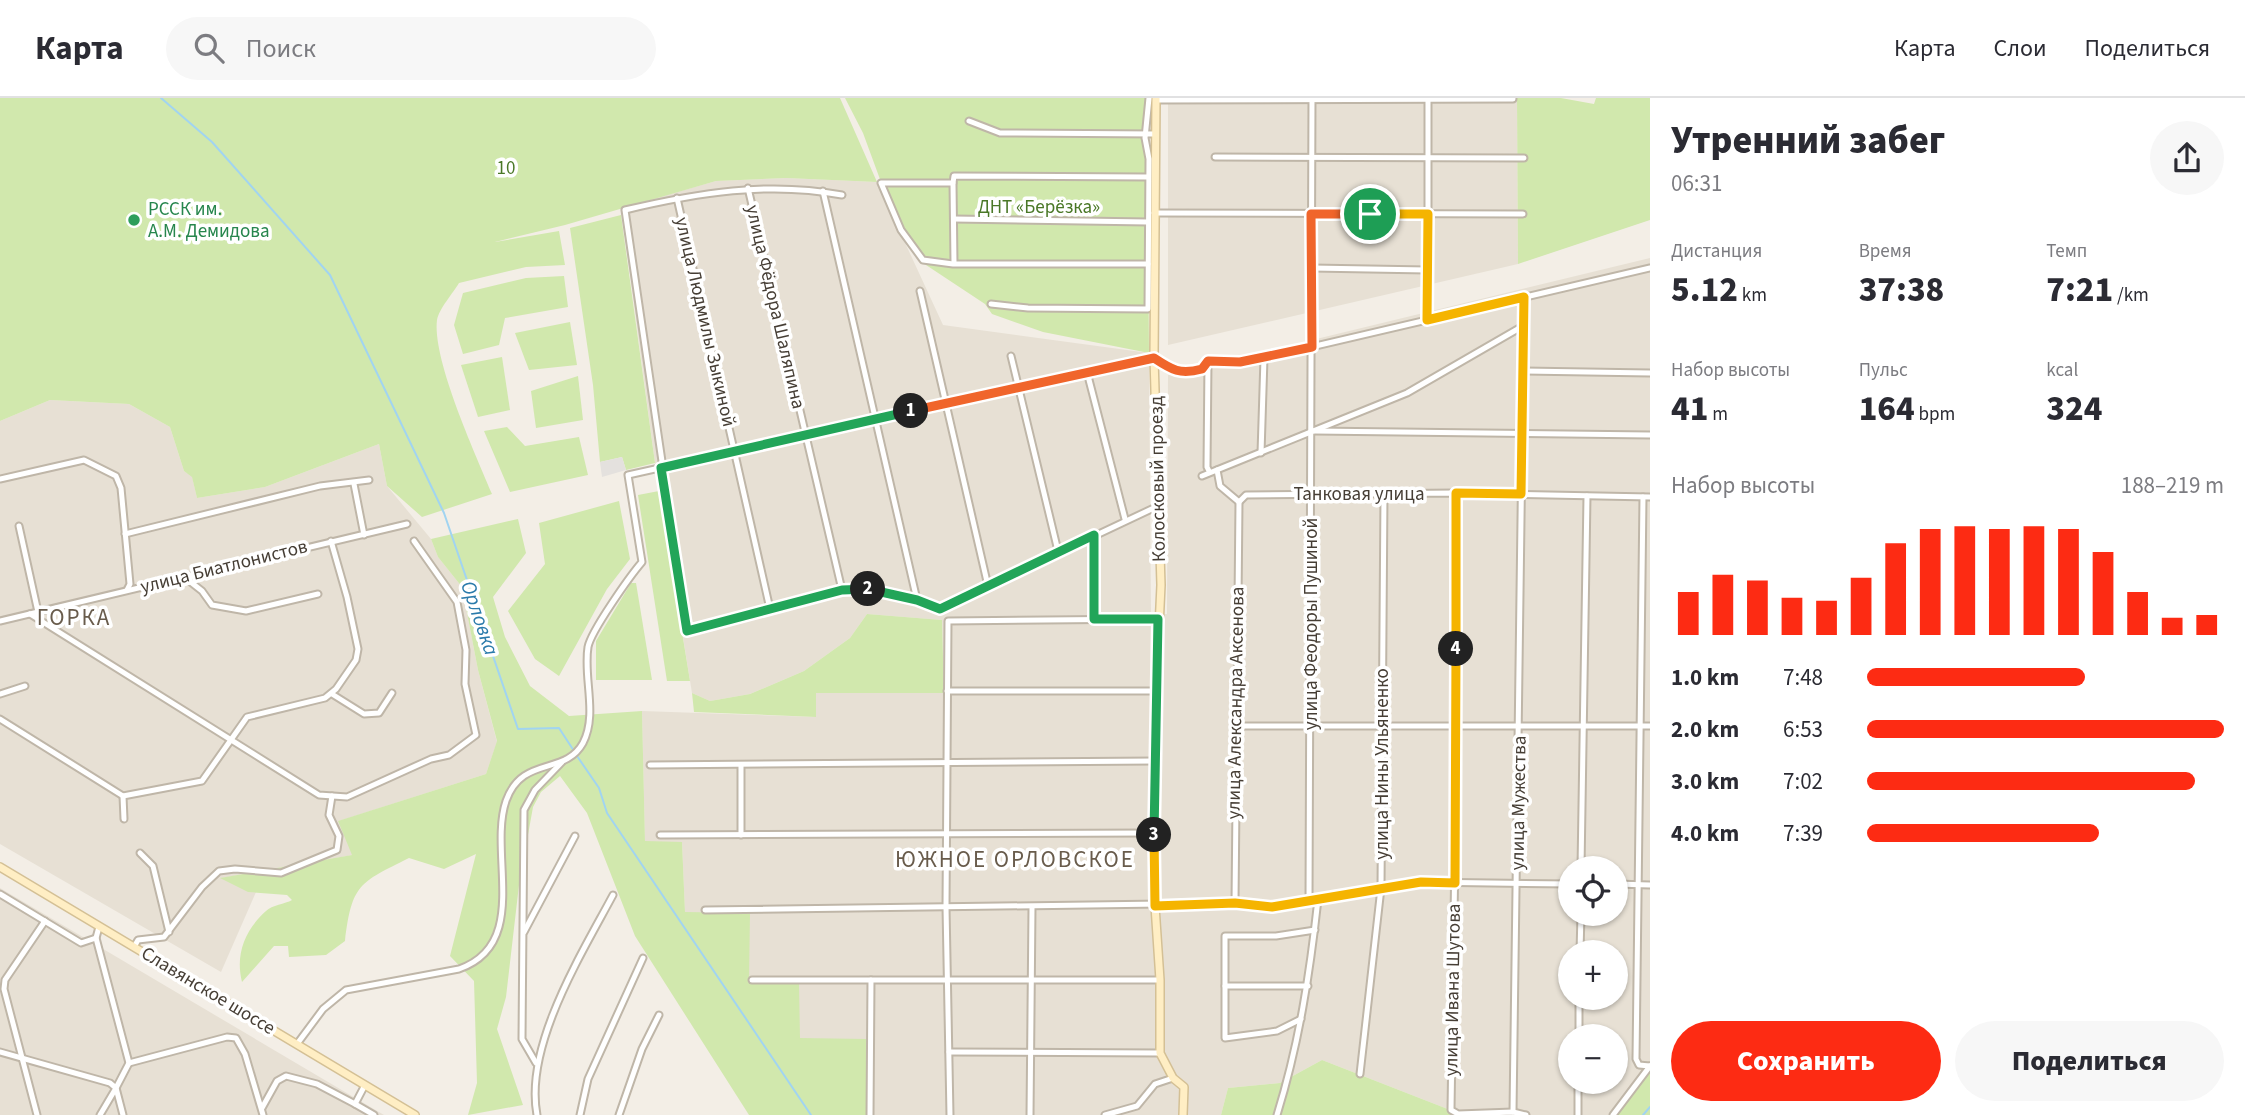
<!DOCTYPE html>
<html lang="ru">
<meta charset="utf-8">
<style>
:root{--surface:#fff;--page:#f7f7f7;--text:#2b2b33;--muted:#7c7c81;--line:#e1e1e2;--accent:#fd2b13}
body{margin:0;font-family:"Source Sans 3",sans-serif;background:var(--page);color:var(--text);height:100vh;display:flex;flex-direction:column;font-size:26px;white-space:nowrap}
*{box-sizing:border-box;margin:0}
p{font-size:23px;color:var(--muted)}
.icon{flex:none;width:38px;height:38px;fill:none;stroke:currentColor;stroke-width:2;stroke-linecap:round;stroke-linejoin:round}
.map{position:relative;flex:1;overflow:hidden}
.side{display:flex;flex-direction:column;background:var(--surface);width:595px}
.side>*{flex:none}
.tools{position:absolute;left:1558px;top:758px;display:grid;gap:14px}
.tools a{display:grid;place-items:center;width:70px;height:70px;border-radius:50%;background:var(--surface);box-shadow:0 2px 5px #0004;font-size:35px}
.pin{position:absolute;display:grid;place-items:center;width:60px;height:60px;color:#fff;margin:-30px;border:4px solid #fff;border-radius:50%;box-shadow:0 2px 7px #0007}
.km{position:absolute;width:35px;height:35px;margin:-18px;border-radius:50%;background:#222;color:#fff;font-size:19px;line-height:35px;text-align:center}
.round{display:grid;place-items:center;flex:none;width:74px;height:74px;border-radius:37px;background:var(--page)}
.headline{display:flex;align-items:center;justify-content:space-between;height:119px;padding:0 21px}
h1{font-size:38px;font-weight:800;line-height:52px}
.figures{display:grid;grid-template-columns:repeat(3,1fr);gap:10px;height:119px;padding:7px 21px}
.figures div{display:grid;align-content:center}
.figures b{font-size:35px;font-weight:800}
.figures small{font-size:19px;font-weight:400}
.figures p{font-size:19px}
.chart{height:196px;padding:14px 21px}
.chart p{display:flex;justify-content:space-between}
.chart svg{width:100%;height:126px;margin-top:7px;stroke:var(--accent);stroke-width:6}
.cta{display:flex;gap:14px;margin-top:auto;padding:14px 21px}
.cta a{flex:1;height:80px;border-radius:42px;background:var(--accent);color:#fff;font-size:28px;font-weight:800;line-height:80px;text-align:center}
.cta a+a{background:var(--page);color:var(--text)}
ul{padding:0 21px;list-style:none;font-size:23px}
li{display:grid;grid-template-columns:112px 84px 1fr;align-items:center;height:52px}
li i{height:18px;border-radius:9px;background:var(--accent)}
header{display:flex;align-items:center;gap:42px;box-sizing:border-box;height:98px;padding:0 35px;background:var(--surface);border-bottom:2px solid var(--line)}
header strong{font-size:33px}
nav{display:flex;gap:38px;margin-inline-start:auto;font-size:24px}
.search{width:490px;height:63px;background:var(--page);display:flex;align-items:center;gap:18px;box-sizing:border-box;padding:0 24px;border-radius:38px;color:var(--muted);font-size:26px}
main{display:flex;flex:1;min-height:0}
.map>svg:first-child{display:block}
.residential{fill:#e7e0d4;fill-rule:evenodd}
.green{fill:#d1e8ad}
.parking{fill:#e4e1de}
.lines{fill:none;stroke-linecap:round;stroke-linejoin:round}
.stream{stroke:#a1d4f1;stroke-width:2}
.street-casing{stroke:#bfb6a8;stroke-width:9}
.secondary-casing{stroke:#d4c095;stroke-width:10}
.street{stroke:#fff;stroke-width:5}
.secondary{stroke:#ffeec4;stroke-width:7}
.split-1-casing{stroke:#fff;stroke-width:14}
.split-2-casing{stroke:#fff;stroke-width:14}
.split-3-casing{stroke:#fff;stroke-width:14}
.split-4-casing{stroke:#fff;stroke-width:14}
.split-5-casing{stroke:#fff;stroke-width:14}
.split-1{stroke:#f0652b;stroke-width:9}
.split-2{stroke:#22a559;stroke-width:9}
.split-3{stroke:#22a559;stroke-width:9}
.split-4{stroke:#f5b400;stroke-width:9}
.split-5{stroke:#f5b400;stroke-width:9}
.leisure-dot{fill:#2e9e5b;stroke:#fff;stroke-width:2.5}
.labels{text-anchor:middle;dominant-baseline:central;stroke-width:7;stroke-linejoin:round;paint-order:stroke}
.park-label{font-size:19px;fill:#4a7827;stroke:#fff}
.leisure-label{font-size:19px;fill:#27864d;stroke:#fff;text-anchor:start}
.street-label{font-size:19px;fill:#463e35;stroke:#fff}
.water-label{font-size:21px;font-style:italic;fill:#2b7bab;stroke:#fff}
.quarter-label{font-size:23px;letter-spacing:2px;fill:#695c4c;stroke:#fff}
</style>
<header>
<strong>Карта</strong>
<div class="search"><svg class="icon" aria-label="search" viewBox="0 0 24 24"><circle cx="10" cy="10" r="6"/><path d="M15 15l6 6"/></svg>Поиск</div>
<nav><a>Карта</a><a>Слои</a><a>Поделиться</a></nav>
</header>
<main>
<div class="map">
<svg width="1650" height="1017" viewBox="0 0 1650 1017">
<rect width="100%" height="100%" fill="#f3eee6"/>
<g class="residential">
<polygon points="1168,0 1517,0 1518,166 1168,247"/>
<path d="M786,80L877,84L943,227L1149,255L1151,517L1167,516L1168,277L1650,160V974L1640,975L1616,1017H1463L1322,962L1280,985L1228,990L1221,1017H867L685,814L682,744H645L642,613L816,619V595L944,594L942,522L867,516L850,540L804,573L750,596L710,603L692,595L655,365L621,110L716,83ZM1570,770H1615V816H1570ZM1570,854H1615V900H1570ZM1570,938H1615V984H1570Z"/>
<polygon points="50,302 129,306 170,329 184,373 192,378 197,400 265,389 379,346 387,388 431,441 438,459 462,489 478,572 497,644 486,676 339,723 353,757 222,780 256,794 221,874 0,746 0,323"/>
<polygon points="0,790 384,1017 0,1017"/>
</g>
<g class="green">
<path d="M0,0H840L877,84L786,80L716,83L565,127L495,144L559,133L565,167L526,169L459,185C453,195 439,211 437,222C432,262 476,357 492,396L422,419L387,388L379,346L265,389L197,400L192,379L184,373L170,329L129,306L50,302L0,323Z"/>
<polygon points="845,0 1147,0 1149,255 1043,234 992,216 985,206 923,165 899,133 863,35"/>
<polygon points="1517,0 1561,0 1594,6 1596,0 1650,0 1650,122 1518,166"/>
<polygon points="621,117 655,365 626,372 622,359 600,364 593,287 570,130"/>
<polygon points="564,178 568,209 505,220 499,247 463,256 454,227 463,195 526,180"/>
<polygon points="570,224 577,267 529,272 515,235"/>
<polygon points="502,259 510,312 478,319 461,267"/>
<polygon points="578,278 583,322 536,330 531,293"/>
<polygon points="507,329 525,348 579,339 588,377 510,394 484,333"/>
<polygon points="659,393 690,583 667,583 638,397"/>
<polygon points="619,403 630,461 607,491 559,578 535,561 508,513 545,466 539,425"/>
<path d="M518,421L526,455L493,499L505,539L530,588L569,618L642,613L645,743L682,744L685,814L750,815L749,884L799,885L800,940L867,941V1017H749L635,838L587,715L560,678L541,694L533,709L519,787L506,899L497,931L523,1007L468,1017L477,985L474,883L450,858L476,756L444,771L409,760C359,785 352,786 345,843L326,857L289,859L288,848H274L242,884C235,856 245,832 266,813C272,807 285,806 292,802L287,797L248,794L220,780L352,757L338,723L486,676L497,643L478,572L462,489L438,459L431,441Z"/>
<polygon points="631,485 636,485 652,582 596,582 596,543"/>
<polygon points="867,516 942,522 944,595 816,595 816,619 694,614 692,595 710,603 750,596 804,573 850,540"/>
<polygon points="1322,962 1463,1017 1221,1017 1228,990 1280,985"/>
<polygon points="1641,974 1650,974 1650,1017 1616,1017"/>
</g>
<polygon class="parking" points="622,359 626,372 602,379 600,364"/>
<g class="lines">
<g class="stream">
<polyline points="161,0 212,44 330,177 444,415 518,631 559,630 574,653"/>
<polyline points="577,658 599,690 607,715 811,1017"/>
<polyline points="1643,1017 1650,1009"/>
</g>
<g class="street-casing">
<g id="street">
<polyline points="1156,2 1513,1"/>
<polyline points="969,23 1000,35 1155,36"/>
<polyline points="1215,59 1524,60"/>
<polyline points="953,85 954,165"/>
<polyline points="748,90 842,492"/>
<polyline points="823,93 917,502"/>
<path d="M842,97C768,83 697,95 625,112L687,533L842,492C876,490 908,498 940,511L1158,408"/>
<polyline points="677,100 770,511"/>
<polyline points="1154,115 1523,116"/>
<polyline points="954,121 1148,124"/>
<polyline points="1148,166 953,166 923,162 901,132 881,85 953,85 954,78 1148,79"/>
<polyline points="1312,170 1427,172"/>
<polyline points="920,193 988,488"/>
<polyline points="991,206 1028,210 1148,211 1149,61 1145,40 1149,0"/>
<polyline points="1428,222 1428,0"/>
<polyline points="1011,258 1058,453"/>
<polyline points="1208,263 1240,264 1264,260 1650,170"/>
<polyline points="1208,263 1207,369 1209,373"/>
<polyline points="1523,273 1650,275"/>
<polyline points="1087,274 1125,421"/>
<polyline points="1314,333 1650,337"/>
<polyline points="1261,355 1264,260"/>
<polyline points="1217,372 1220,388 1239,404 1246,397 1456,395 1650,399"/>
<polyline points="1202,378 1407,295 1523,228"/>
<polyline points="0,381 84,362 116,378 121,390 130,486 127,492"/>
<polyline points="354,386 364,437"/>
<polyline points="1456,395 1457,628 1451,1012 1458,1016 1513,1014 1526,1017"/>
<polyline points="1643,399 1636,961 1639,967 1650,968"/>
<polyline points="19,428 38,514"/>
<polyline points="125,436 320,388 369,382"/>
<polyline points="1094,437 1094,521"/>
<polyline points="183,478 202,493 212,507 246,513 318,496"/>
<polyline points="30,516 319,697 347,699 431,661 449,657 476,637 465,586 466,552 457,504 414,443"/>
<polyline points="0,523 407,426"/>
<polyline points="947,593 1156,593"/>
<polyline points="0,596 25,588"/>
<polyline points="332,596 364,616 379,615 392,595"/>
<polyline points="0,621 123,698 202,683 247,619 325,600 336,591 356,562 358,551 347,499 331,443"/>
<polyline points="1235,628 1650,628"/>
<polyline points="650,667 1156,663"/>
<polyline points="741,668 741,737"/>
<polyline points="123,698 124,721"/>
<polyline points="660,737 1154,735"/>
<polyline points="140,755 153,768 169,834"/>
<polyline points="1581,770 1587,398"/>
<polyline points="1615,786 1650,787"/>
<polyline points="0,796 81,845 96,840"/>
<polyline points="1309,803 1312,0"/>
<polyline points="1235,805 1239,404"/>
<polyline points="705,812 1235,805 1272,809 1421,784 1570,786"/>
<polyline points="99,829 96,840 129,965 116,990 123,1017"/>
<polyline points="524,834 575,738"/>
<polyline points="134,849 138,842 164,839 202,789 219,773 235,771 281,775 337,752 339,738 329,717 332,698"/>
<polyline points="1580,854 1581,816"/>
<polyline points="752,882 1160,882"/>
<polyline points="1225,888 1308,888"/>
<polyline points="1301,921 1277,933 1225,940 1225,838 1276,838 1315,832"/>
<polyline points="1579,938 1579,900"/>
<path d="M297,946L323,911L346,892L459,871C531,846 488,756 506,703C522,657 565,678 583,645C598,616 583,580 588,549C591,533 630,478 642,464L628,377L1154,260C1172,272 1180,277 1202,271L1208,263"/>
<polyline points="0,954 110,985 116,990 100,1017"/>
<polyline points="949,954 1160,955"/>
<polyline points="129,965 227,939 236,940 245,956 263,1017"/>
<polyline points="536,965 522,941 524,712 535,692 562,664"/>
<polyline points="1360,976 1381,790 1384,396"/>
<polyline points="365,987 355,1006 374,1017"/>
<polyline points="262,1010 277,983 286,978 317,986 355,1006"/>
<polyline points="1513,1014 1524,199"/>
<polyline points="37,1017 4,891 5,882 45,823"/>
<path d="M537,1017C524,948 581,857 613,797"/>
<polyline points="580,1017 588,981 643,860"/>
<polyline points="619,1017 642,951 659,917"/>
<polyline points="870,1017 871,882"/>
<polyline points="950,1017 946,809 948,523 1158,521"/>
<polyline points="1030,1017 1032,810"/>
<polyline points="1105,1017 1137,1008 1155,986 1173,980"/>
<path d="M1277,1017C1299,946 1310,875 1318,801"/>
<polyline points="1578,1017 1578,984"/>
<polyline points="1613,1017 1650,968"/>
</g>
</g>
<g class="secondary-casing">
<g id="secondary">
<polyline points="1156,0 1154,260 1161,487 1156,593 1155,808 1160,882 1160,955 1173,980 1184,989 1183,1017"/>
<polyline points="0,769 415,1017"/>
</g>
</g>
<use href="#street" class="street"/>
<use href="#secondary" class="secondary"/>
</g>
<g class="lines">
<g class="split-1-casing">
<path id="split-1" d="M911,313L1154,260C1172,272 1180,277 1202,271L1208,263L1240,264L1312,249L1311,116H1370"/>
</g>
<g class="split-2-casing">
<polyline id="split-2" points="868,491 842,492 687,533 661,370 911,313"/>
</g>
<g class="split-3-casing">
<polyline id="split-3" points="868,491 917,502 940,511 1094,437 1094,521 1158,521 1154,737"/>
</g>
<g class="split-4-casing">
<polyline id="split-4" points="1154,737 1155,808 1235,805 1272,809 1421,784 1455,785 1456,551"/>
</g>
<g class="split-5-casing">
<polyline id="split-5" points="1370,116 1428,116 1427,222 1524,199 1521,396 1456,395 1456,551"/>
</g>
<use href="#split-1" class="split-1"/>
<use href="#split-2" class="split-2"/>
<use href="#split-3" class="split-3"/>
<use href="#split-4" class="split-4"/>
<use href="#split-5" class="split-5"/>
</g>
<circle class="leisure-dot" cx="134" cy="122" r="7"/>
<g class="labels">
<g class="park-label">
<text x="506" y="70">10</text>
<text x="1039" y="109">ДНТ «Берёзка»</text>
</g>
<g class="leisure-label">
<text x="148" y="111">РССК им.<tspan x="148" dy="22">А.М. Демидова</tspan></text>
</g>
<g class="street-label">
<text transform="translate(775 209) rotate(77)">улица Фёдора Шаляпина</text>
<text transform="translate(705 224) rotate(77)">улица Людмилы Зыкиной</text>
<text transform="translate(1158 381) rotate(-91)">Колосковый проезд</text>
<text x="1359" y="396">Танковая улица</text>
<text transform="translate(224 469) rotate(-14)">улица Биатлонистов</text>
<text transform="translate(1311 526) rotate(-90)">улица Феодоры Пушиной</text>
<text transform="translate(1236 605) rotate(-89)">улица Александра Аксенова</text>
<text transform="translate(1382 666) rotate(-90)">улица Нины Ульяненко</text>
<text transform="translate(1519 705) rotate(-89)">улица Мужества</text>
<text transform="translate(1453 892) rotate(-89)">улица Ивана Шутова</text>
<text transform="translate(208 893) rotate(31)">Славянское шоссе</text>
</g>
<g class="water-label">
<text transform="translate(480 520) rotate(71)">Орловка</text>
</g>
<g class="quarter-label">
<text x="74" y="519">ГОРКА</text>
<text x="1015" y="761">ЮЖНОЕ ОРЛОВСКОЕ</text>
</g>
</g>
</svg>
<div class="tools">
<a><svg class="icon" aria-label="locate" viewBox="0 0 24 24"><circle cx="12" cy="12" r="6"/><path d="M12 2v4M12 18v4M2 12h4M18 12h4"/></svg></a>
<a>+</a>
<a>−</a>
</div>
<div class="pin" style="left:1370px;top:116px;background:#1e9e55"><svg class="icon" aria-label="arrive" viewBox="0 0 24 24"><path d="M6 21V4h12l-3 4 3 4H6"/></svg></div>
<b class="km" style="left:911px;top:313px">1</b>
<b class="km" style="left:868px;top:491px">2</b>
<b class="km" style="left:1154px;top:737px">3</b>
<b class="km" style="left:1456px;top:551px">4</b>
</div>
<section class="side">
<div class="headline"><div><h1>Утренний забег</h1><p>06:31</p></div><a class="round"><svg class="icon" aria-label="share" viewBox="0 0 24 24"><path d="M12 15V3M7 8l5-5 5 5M5 13v7h14v-7"/></svg></a></div>
<div class="figures">
<div><p>Дистанция</p><b>5.12<small> km</small></b></div>
<div><p>Время</p><b>37:38</b></div>
<div><p>Темп</p><b>7:21<small> /km</small></b></div>
</div>
<div class="figures">
<div><p>Набор высоты</p><b>41<small> m</small></b></div>
<div><p>Пульс</p><b>164<small> bpm</small></b></div>
<div><p>kcal</p><b>324</b></div>
</div>
<div class="chart"><p><span>Набор высоты</span>188–219 m</p>
<svg viewBox="0 0 160 44" preserveAspectRatio="none"><path d="M5 44V29M15 44V23M25 44V25M35 44V31M45 44V32M55 44V24M65 44V12M75 44V7M85 44V6M95 44V7M105 44V6M115 44V7M125 44V15M135 44V29M145 44V38M155 44V37"/></svg>
</div>
<ul>
<li><b>1.0 km</b>7:48<i style="width:61%"></i></li>
<li><b>2.0 km</b>6:53<i style="width:100%"></i></li>
<li><b>3.0 km</b>7:02<i style="width:92%"></i></li>
<li><b>4.0 km</b>7:39<i style="width:65%"></i></li>
</ul>
<div class="cta"><a>Сохранить</a><a>Поделиться</a></div>
</section>
</main>
